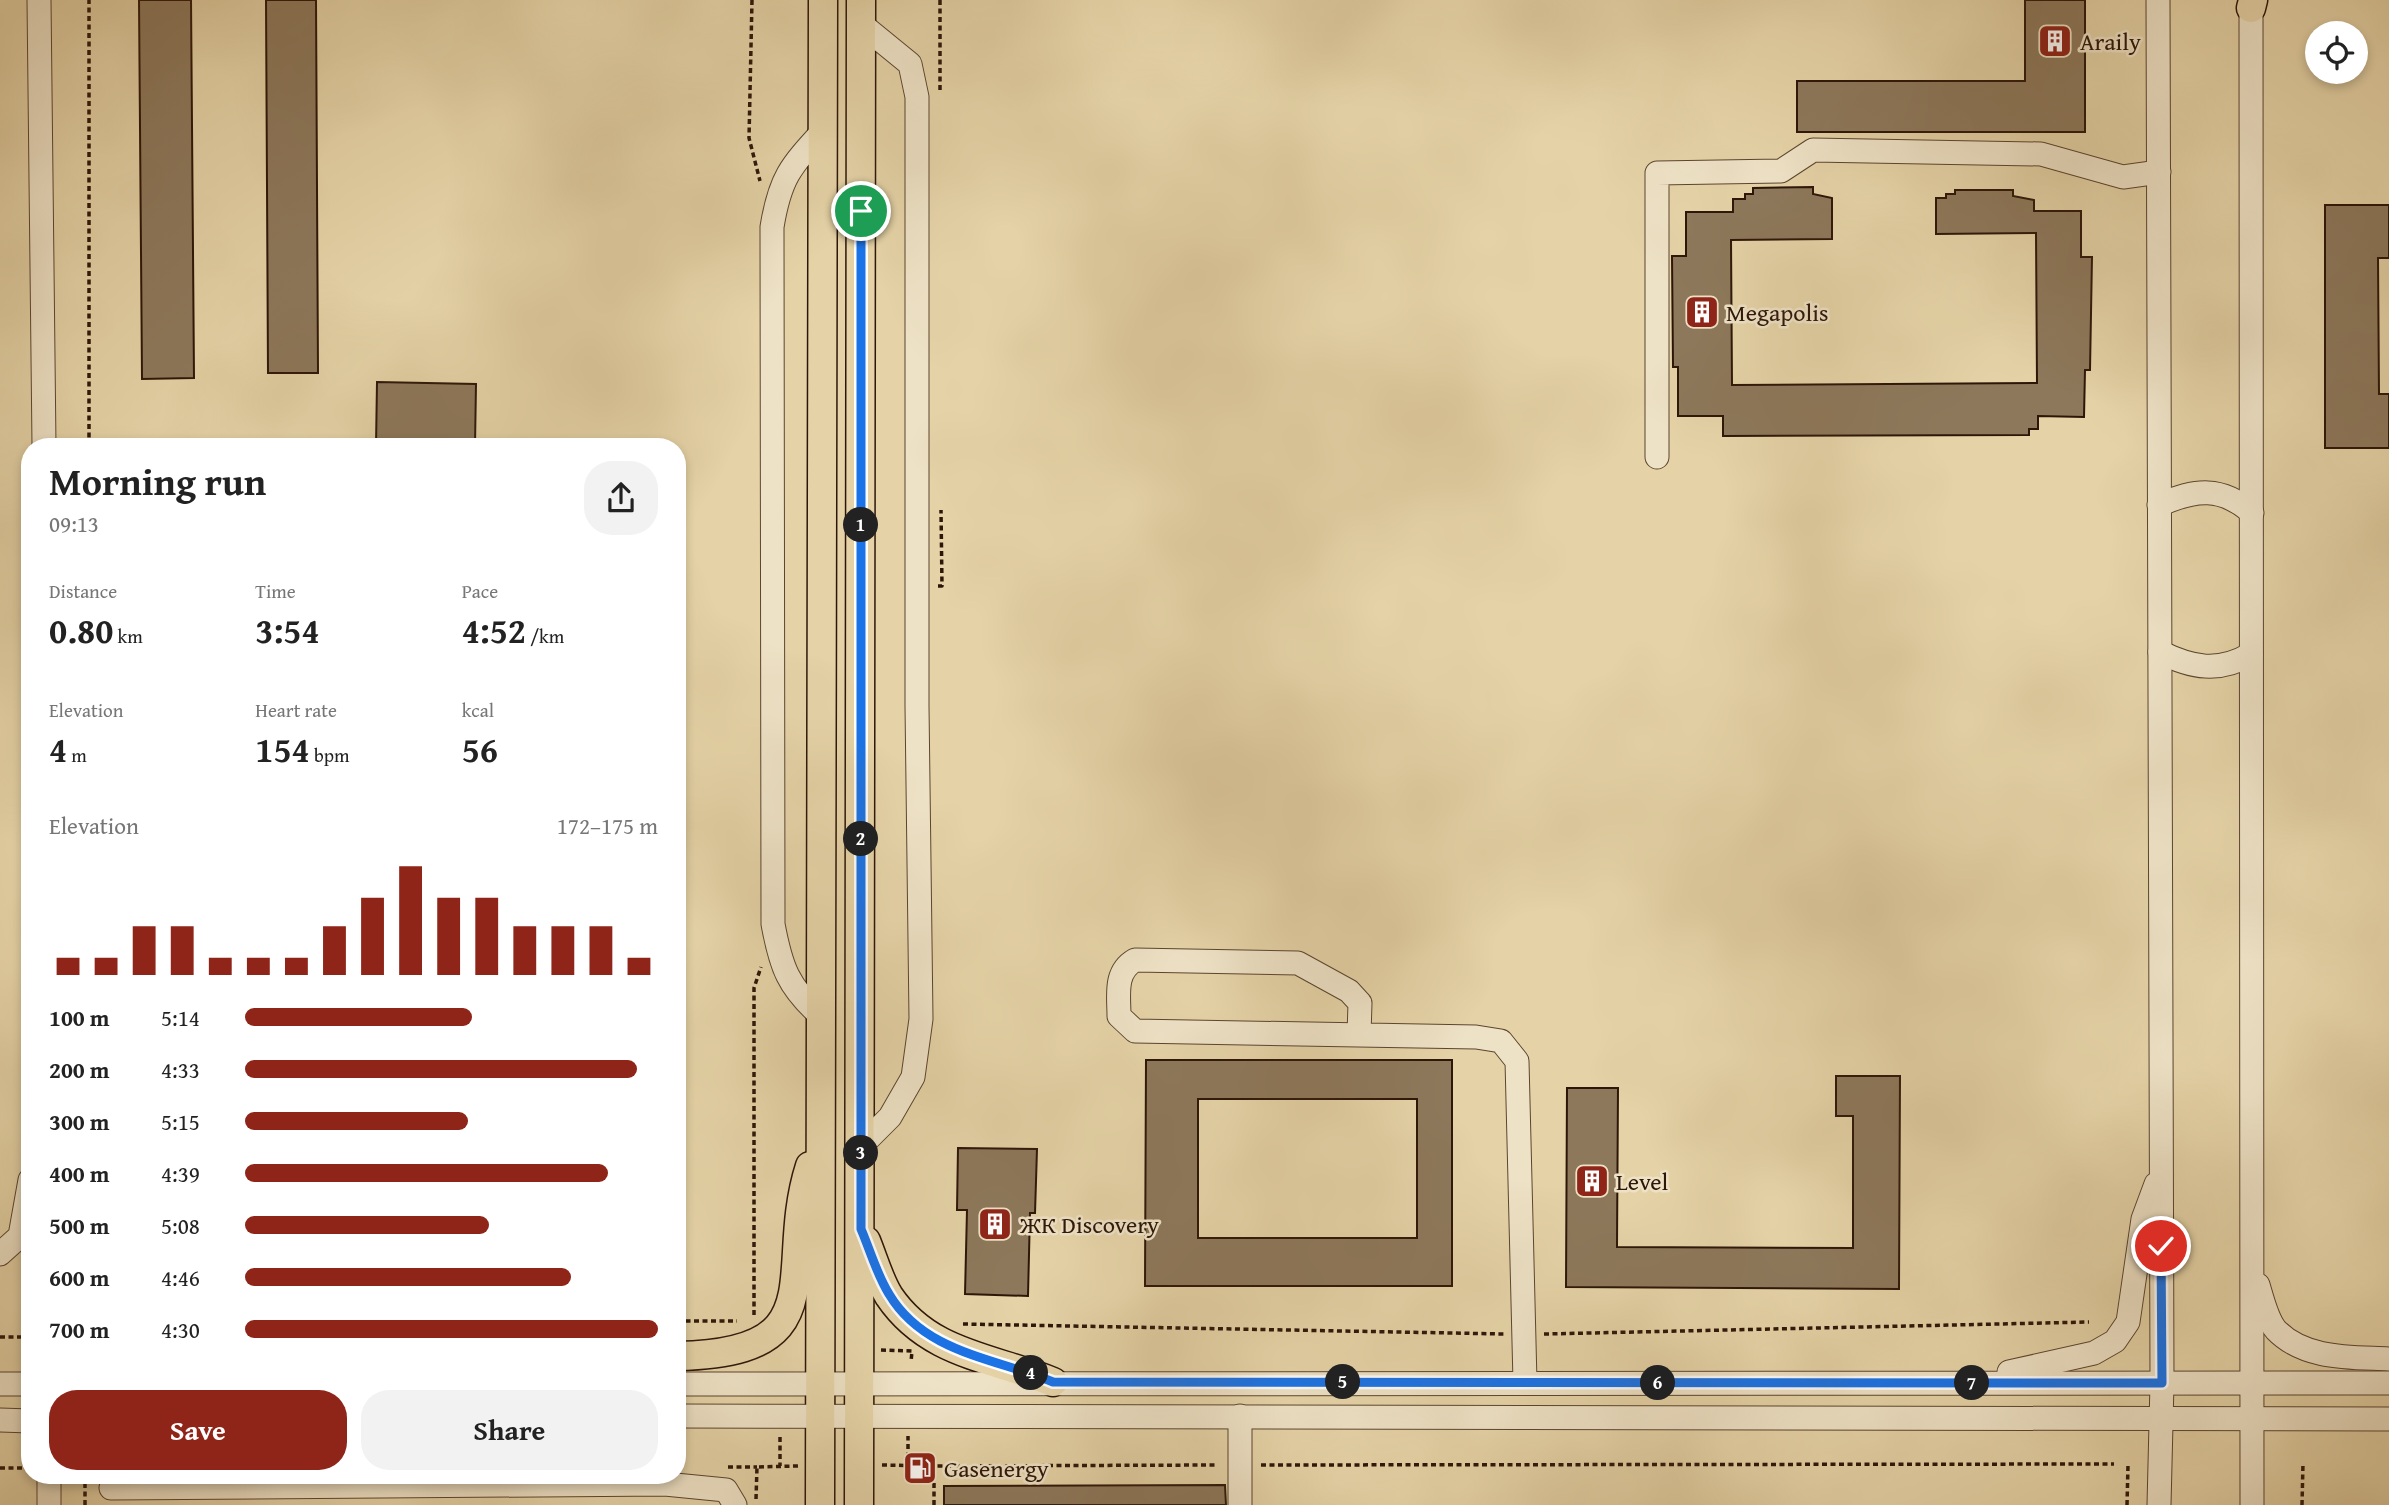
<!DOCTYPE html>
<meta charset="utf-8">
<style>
:root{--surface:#fff;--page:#f2f2f2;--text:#222;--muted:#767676;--accent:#8f2418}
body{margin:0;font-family:"Gentium Book Plus",serif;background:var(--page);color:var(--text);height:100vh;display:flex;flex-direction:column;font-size:26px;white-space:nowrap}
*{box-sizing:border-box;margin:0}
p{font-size:23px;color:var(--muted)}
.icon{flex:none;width:38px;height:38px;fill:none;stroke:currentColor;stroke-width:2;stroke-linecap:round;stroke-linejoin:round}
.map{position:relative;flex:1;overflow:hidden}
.panel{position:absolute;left:21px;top:438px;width:665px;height:1046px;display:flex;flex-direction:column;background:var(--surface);border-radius:28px;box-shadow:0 4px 10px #0003}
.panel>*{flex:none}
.fabs{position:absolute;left:2305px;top:21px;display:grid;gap:14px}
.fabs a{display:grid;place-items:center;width:63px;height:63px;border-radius:50%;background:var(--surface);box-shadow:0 4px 10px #0003;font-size:35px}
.pin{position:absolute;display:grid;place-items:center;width:60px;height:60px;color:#fff;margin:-30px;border:4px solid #fff;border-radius:50%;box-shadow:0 2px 7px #0007}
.km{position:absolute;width:35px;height:35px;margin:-18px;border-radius:50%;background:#222;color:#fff;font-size:19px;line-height:35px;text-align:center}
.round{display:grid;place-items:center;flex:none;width:74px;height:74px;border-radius:28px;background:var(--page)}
.headline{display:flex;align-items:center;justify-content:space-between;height:119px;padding:0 28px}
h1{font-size:38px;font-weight:600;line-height:52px}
.figures{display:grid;grid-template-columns:repeat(3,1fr);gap:10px;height:119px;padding:7px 28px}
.figures div{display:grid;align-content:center}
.figures b{font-size:35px;font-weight:600}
.figures small{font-size:19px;font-weight:400}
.figures p{font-size:19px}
.chart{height:196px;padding:14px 28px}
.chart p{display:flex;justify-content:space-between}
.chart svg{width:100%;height:126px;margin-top:7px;stroke:var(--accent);stroke-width:6}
.cta{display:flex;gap:14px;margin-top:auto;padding:14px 28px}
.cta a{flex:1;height:80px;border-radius:28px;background:var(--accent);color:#fff;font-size:28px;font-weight:600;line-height:80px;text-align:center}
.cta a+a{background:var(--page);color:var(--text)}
ul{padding:0 28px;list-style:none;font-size:23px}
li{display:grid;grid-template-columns:112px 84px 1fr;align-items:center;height:52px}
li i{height:18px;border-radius:9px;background:var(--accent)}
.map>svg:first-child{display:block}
.building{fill:#8d785b;stroke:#2d1609;stroke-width:2;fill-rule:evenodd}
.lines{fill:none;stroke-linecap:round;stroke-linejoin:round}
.minor-casing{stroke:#5b4530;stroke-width:25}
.major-casing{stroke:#2d1609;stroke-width:31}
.path{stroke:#2d1609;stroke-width:3.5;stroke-dasharray:5 3.5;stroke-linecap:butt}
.minor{stroke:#eee2c6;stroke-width:23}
.major{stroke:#e5d3a7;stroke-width:28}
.route-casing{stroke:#fff;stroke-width:14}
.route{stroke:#1a73e8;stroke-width:9}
.labels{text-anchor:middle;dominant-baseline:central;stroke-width:5;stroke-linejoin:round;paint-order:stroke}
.poi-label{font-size:24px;fill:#2d1609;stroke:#eee2c6;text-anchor:start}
</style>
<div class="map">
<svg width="2389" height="1505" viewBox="0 0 2389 1505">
<rect width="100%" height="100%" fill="#e5d3a7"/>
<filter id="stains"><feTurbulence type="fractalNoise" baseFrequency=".00286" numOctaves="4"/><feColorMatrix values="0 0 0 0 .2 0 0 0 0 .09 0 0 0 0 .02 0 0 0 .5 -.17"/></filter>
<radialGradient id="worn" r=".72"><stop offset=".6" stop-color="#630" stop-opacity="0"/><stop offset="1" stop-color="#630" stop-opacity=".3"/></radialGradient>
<g class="building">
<polygon points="139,0 191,0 194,378 142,379"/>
<polygon points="266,0 316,0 318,373 268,373"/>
<polygon points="2025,0 2085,0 2085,132 1797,132 1797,81 2025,81"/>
<polygon points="1813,187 1813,194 1832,198 1832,239 1731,240 1732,385 2037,383 2036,233 1936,234 1936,198 1946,198 1946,194 1955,194 1955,190 2013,190 2013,196 2034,200 2034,211 2081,211 2081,257 2092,257 2090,370 2085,370 2084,417 2038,416 2038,429 2029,429 2029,435 1723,436 1723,416 1678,416 1678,367 1673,367 1672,256 1686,256 1686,212 1733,212 1733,199 1745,199 1745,194 1753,194 1753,188"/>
<polygon points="2325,205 2389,205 2389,258 2378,258 2379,394 2389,394 2389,448 2325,448"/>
<polygon points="377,382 476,384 475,446 376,446"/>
<path d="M1146,1060H1452V1286H1145ZM1198,1099H1417V1238H1198Z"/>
<polygon points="1836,1076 1900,1076 1899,1289 1566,1287 1567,1088 1618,1088 1617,1247 1853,1248 1853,1116 1836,1116"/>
<polygon points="958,1148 1037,1149 1035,1213 1030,1213 1028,1296 965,1294 967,1210 957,1210"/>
<polygon points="1225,1485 1226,1505 944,1505 944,1486"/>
</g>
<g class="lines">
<g class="minor-casing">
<g id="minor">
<polyline points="39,0 44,446"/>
<polyline points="2158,0 2162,1383 2159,1505"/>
<polyline points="2251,0 2252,1505"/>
<polyline points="861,24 910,64 917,97 917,706 921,1019 913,1077 890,1117 861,1146"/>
<polyline points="1657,457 1657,173 1781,171 1813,150 2041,154 2123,177 2159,172"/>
<path d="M2159,505C2195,489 2222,486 2252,513"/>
<path d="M2160,652C2192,668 2219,673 2251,654"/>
<path d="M821,1016C788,987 781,967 773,924L772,227C780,178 790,167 823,131"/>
<path d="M1359,1035L1360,1003L1349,991L1298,963L1135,960C1114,972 1119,995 1119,1016L1135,1031L1476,1037L1501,1041L1517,1061L1525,1382"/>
<polyline points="0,1254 20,1236 30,1180"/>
<path d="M2258,1285C2262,1298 2267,1320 2276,1330C2305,1360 2352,1357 2389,1359"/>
<polyline points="2009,1372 2094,1353 2115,1341 2128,1322 2143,1219 2156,1184"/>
<polyline points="0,1384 30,1384"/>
<polyline points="677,1384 2389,1383"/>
<polyline points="677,1416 2389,1419"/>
<polyline points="1240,1416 1240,1505"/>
<polyline points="0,1420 30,1421"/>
<polyline points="111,1488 665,1484 726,1490 735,1505"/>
<polyline points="49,1505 49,1475"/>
</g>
</g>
<g class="major-casing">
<g id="major">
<polyline points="2251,8 2253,0"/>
<path d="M866,1241C873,1258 879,1280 889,1296C929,1355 992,1357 1053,1382"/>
<path d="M677,1356C839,1353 776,1272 810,1166"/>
<polyline points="820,1505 823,0"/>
<polyline points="859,1505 861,0"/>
</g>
</g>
<g class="path">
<polyline points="752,0 749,138 760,181"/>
<polyline points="940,0 940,92"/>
<polyline points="89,446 89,0"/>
<polyline points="938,586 942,586 941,510"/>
<polyline points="754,1315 754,988 761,967"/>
<polyline points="677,1321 737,1321"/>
<polyline points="963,1324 1505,1334"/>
<polyline points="1544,1334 2089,1322"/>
<polyline points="0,1337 30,1337"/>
<polyline points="881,1350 912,1351 911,1362"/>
<polyline points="780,1437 780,1466"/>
<polyline points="882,1465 934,1466"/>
<polyline points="1261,1465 2114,1464"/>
<polyline points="908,1466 908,1436"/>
<polyline points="728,1467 757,1467"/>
<polyline points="0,1468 30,1468"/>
<polyline points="756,1499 757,1467 798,1466"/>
<polyline points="85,1505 85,1475"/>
<polyline points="934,1505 934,1466 1218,1465"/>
<polyline points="2127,1505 2128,1465"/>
<polyline points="2302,1505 2303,1463"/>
</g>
<use href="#minor" class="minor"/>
<use href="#major" class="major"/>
</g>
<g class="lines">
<g class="route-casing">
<path id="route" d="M861,211V1229C870,1250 877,1275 889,1294C924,1353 995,1358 1053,1382L2162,1383L2161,1246"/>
</g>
<use href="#route" class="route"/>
</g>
<defs>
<g id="building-square" transform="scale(1.75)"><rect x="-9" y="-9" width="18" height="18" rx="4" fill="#8f2418" stroke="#eee2c6"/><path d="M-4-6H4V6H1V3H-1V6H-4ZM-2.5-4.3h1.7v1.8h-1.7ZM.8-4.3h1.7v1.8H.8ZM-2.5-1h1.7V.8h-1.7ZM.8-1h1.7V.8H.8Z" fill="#fff"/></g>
<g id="fuel-square" transform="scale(1.75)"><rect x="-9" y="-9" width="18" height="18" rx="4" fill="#8f2418" stroke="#eee2c6"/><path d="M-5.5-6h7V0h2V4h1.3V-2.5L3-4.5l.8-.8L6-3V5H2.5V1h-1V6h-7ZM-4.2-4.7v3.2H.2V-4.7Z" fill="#fff"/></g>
</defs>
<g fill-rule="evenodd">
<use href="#building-square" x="2055" y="41"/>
<use href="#building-square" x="1702" y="312"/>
<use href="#building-square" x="1592" y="1181"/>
<use href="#building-square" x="995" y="1224"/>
<use href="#fuel-square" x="920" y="1468"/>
</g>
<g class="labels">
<g class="poi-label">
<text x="2080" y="41">Araily</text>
<text x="1726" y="312">Megapolis</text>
<text x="1616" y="1181">Level</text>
<text x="1020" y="1224">ЖК Discovery</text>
<text x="944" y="1468">Gasenergy</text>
</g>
</g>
<rect width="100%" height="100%" filter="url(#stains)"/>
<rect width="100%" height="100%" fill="url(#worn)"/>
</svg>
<div class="fabs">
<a><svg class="icon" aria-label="locate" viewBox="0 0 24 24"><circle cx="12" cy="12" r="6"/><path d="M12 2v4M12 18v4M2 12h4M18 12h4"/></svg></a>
</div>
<div class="pin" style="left:861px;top:211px;background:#1e9e55"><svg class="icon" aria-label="arrive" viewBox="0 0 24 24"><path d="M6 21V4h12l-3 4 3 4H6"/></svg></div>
<div class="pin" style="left:2161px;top:1246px;background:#d93025"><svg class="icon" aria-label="check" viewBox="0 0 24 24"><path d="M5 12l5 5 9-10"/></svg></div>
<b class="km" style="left:861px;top:525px">1</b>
<b class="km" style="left:861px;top:839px">2</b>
<b class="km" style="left:861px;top:1153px">3</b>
<b class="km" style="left:1031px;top:1373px">4</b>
<b class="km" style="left:1343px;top:1382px">5</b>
<b class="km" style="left:1658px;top:1383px">6</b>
<b class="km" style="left:1972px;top:1383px">7</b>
<section class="panel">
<div class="headline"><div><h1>Morning run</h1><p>09:13</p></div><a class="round"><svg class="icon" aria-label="share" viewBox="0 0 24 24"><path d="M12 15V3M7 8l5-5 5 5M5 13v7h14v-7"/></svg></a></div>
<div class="figures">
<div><p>Distance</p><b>0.80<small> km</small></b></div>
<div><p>Time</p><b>3:54</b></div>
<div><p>Pace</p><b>4:52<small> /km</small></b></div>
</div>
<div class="figures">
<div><p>Elevation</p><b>4<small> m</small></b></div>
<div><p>Heart rate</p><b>154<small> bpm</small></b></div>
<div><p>kcal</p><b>56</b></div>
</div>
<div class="chart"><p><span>Elevation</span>172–175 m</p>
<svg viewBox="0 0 160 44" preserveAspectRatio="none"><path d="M5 44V38M15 44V38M25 44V27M35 44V27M45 44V38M55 44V38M65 44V38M75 44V27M85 44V17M95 44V6M105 44V17M115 44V17M125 44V27M135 44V27M145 44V27M155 44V38"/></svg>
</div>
<ul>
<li><b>100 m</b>5:14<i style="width:55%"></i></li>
<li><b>200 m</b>4:33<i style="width:95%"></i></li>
<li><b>300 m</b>5:15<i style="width:54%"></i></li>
<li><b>400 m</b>4:39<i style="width:88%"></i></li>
<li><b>500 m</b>5:08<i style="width:59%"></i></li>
<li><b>600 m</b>4:46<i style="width:79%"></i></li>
<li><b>700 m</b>4:30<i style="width:100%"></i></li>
</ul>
<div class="cta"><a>Save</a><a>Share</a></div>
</section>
</div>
